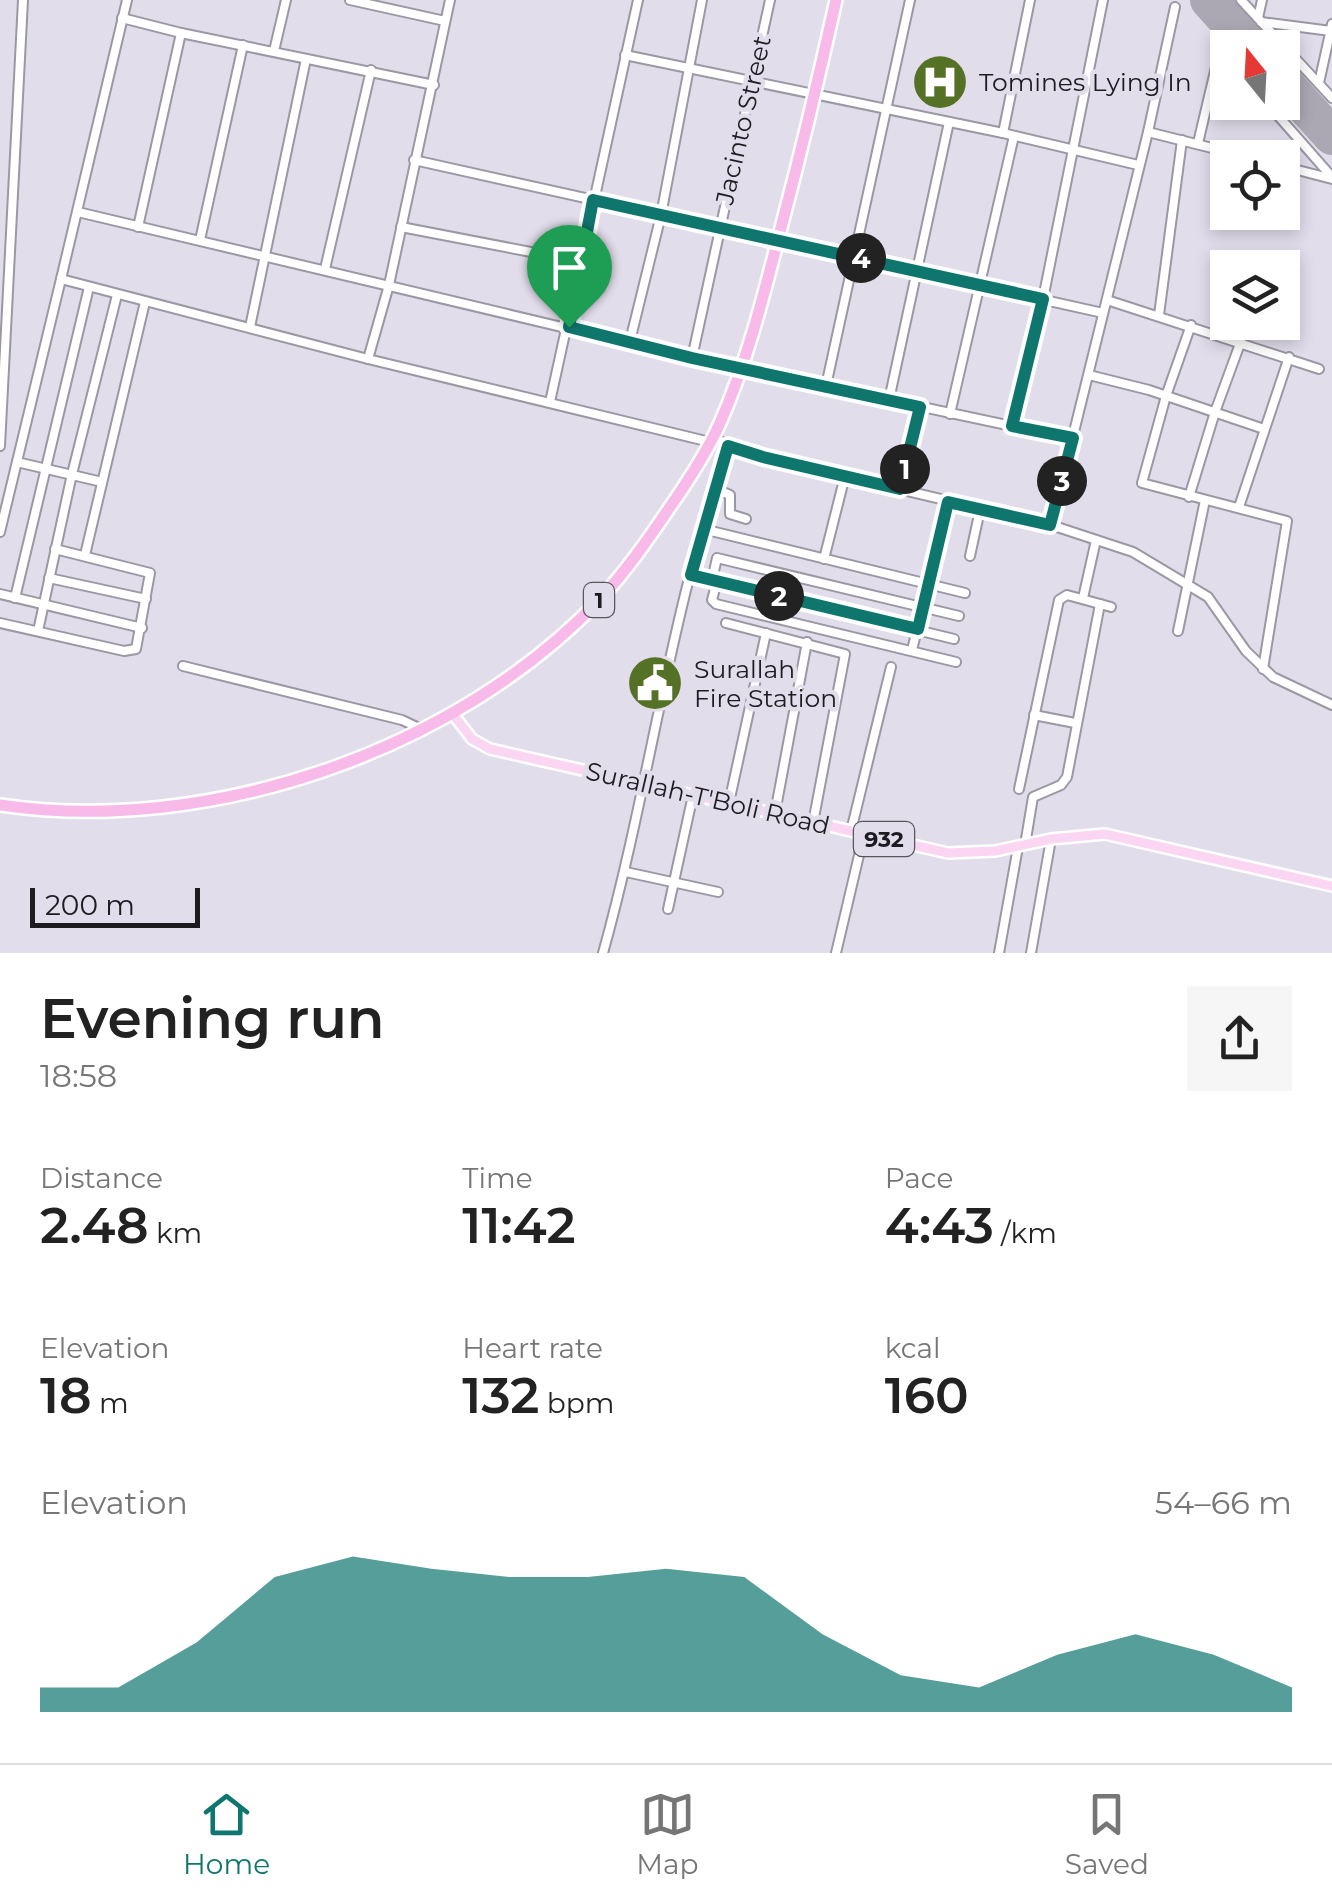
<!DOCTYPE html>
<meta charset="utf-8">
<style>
:root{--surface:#fff;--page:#f6f6f6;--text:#222;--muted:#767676;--line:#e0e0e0;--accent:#0f766e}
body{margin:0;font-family:Montserrat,sans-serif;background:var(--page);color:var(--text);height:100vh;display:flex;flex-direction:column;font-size:38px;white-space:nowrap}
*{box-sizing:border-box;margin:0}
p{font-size:32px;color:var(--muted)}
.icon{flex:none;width:55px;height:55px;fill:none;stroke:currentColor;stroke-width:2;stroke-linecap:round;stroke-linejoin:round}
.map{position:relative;height:953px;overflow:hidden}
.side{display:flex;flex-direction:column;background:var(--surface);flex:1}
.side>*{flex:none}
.needle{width:65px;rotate:342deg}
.tools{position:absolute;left:1210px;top:30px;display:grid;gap:20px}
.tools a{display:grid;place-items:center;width:90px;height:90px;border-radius:0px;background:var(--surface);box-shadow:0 5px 15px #0003;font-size:50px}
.scale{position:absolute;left:30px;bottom:25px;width:170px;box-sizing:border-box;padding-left:10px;border:5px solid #1d1b20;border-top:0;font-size:28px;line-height:35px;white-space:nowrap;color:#1d1b20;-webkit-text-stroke:8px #e2ddeb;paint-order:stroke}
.pin{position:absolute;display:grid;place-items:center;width:85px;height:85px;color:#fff;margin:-102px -42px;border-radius:50% 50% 50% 0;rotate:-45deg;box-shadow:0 0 10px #0007}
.pin .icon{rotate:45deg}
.km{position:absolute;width:50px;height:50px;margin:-25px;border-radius:50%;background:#222;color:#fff;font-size:28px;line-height:50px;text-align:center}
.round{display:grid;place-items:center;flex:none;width:105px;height:105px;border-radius:0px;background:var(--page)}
.summary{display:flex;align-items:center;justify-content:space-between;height:170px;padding:0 40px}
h1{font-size:55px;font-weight:600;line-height:75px}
.metrics{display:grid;grid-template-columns:repeat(3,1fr);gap:15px;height:170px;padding:10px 40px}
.metrics div{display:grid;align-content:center}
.metrics b{font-size:50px;font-weight:600}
.metrics small{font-size:28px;font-weight:400}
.metrics p{font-size:28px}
.chart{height:280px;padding:20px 40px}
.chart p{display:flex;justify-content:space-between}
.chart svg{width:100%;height:180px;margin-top:10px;fill:var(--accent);opacity:.7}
.tabs{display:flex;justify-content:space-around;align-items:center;height:140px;border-top:2px solid var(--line);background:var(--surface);font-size:28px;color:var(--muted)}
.tabs a{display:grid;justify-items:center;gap:5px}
.tabs .selected{color:var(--accent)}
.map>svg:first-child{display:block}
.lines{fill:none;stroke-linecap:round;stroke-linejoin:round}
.runway{stroke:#aca8b3;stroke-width:38}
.minor-casing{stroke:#9b97a3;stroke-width:12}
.major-casing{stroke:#fff;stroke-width:14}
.highway-casing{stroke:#fff;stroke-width:16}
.minor{stroke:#fff;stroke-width:8}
.major{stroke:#fbd6f2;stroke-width:9}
.highway{stroke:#f8bbe9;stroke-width:11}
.route-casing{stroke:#fff;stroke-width:20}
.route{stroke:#0f766e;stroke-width:12}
.labels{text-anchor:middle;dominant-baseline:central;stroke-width:9;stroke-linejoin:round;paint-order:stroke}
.shield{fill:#e2ddeb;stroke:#58555d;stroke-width:2.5}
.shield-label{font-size:22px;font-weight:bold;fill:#1d1b20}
.poi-label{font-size:25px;fill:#1d1b20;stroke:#e2ddeb;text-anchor:start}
.street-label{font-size:25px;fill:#1d1b20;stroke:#e2ddeb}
</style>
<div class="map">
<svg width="1332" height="953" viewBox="0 0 1332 953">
<rect width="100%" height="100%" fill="#e2ddeb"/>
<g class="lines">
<g class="runway">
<polyline points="1209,0 1252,48"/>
<polyline points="1282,81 1332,136"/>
</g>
<g class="minor-casing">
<g id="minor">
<polyline points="350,0 445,21"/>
<polyline points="1241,0 1332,98"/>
<polyline points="122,18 181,33 434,85"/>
<polyline points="1258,18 1262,0"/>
<polyline points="1261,22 1331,31"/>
<polyline points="274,51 286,0"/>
<polyline points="625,55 1003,133 1138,165"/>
<polyline points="1319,83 1332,24"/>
<polyline points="1266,102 1332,177"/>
<polyline points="1148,132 1252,158"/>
<polyline points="1003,133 1030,0"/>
<polyline points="1198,143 1220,50"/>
<polyline points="414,160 1103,313"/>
<polyline points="1282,166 1332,179"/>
<polyline points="78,212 692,358 1073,439"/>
<polyline points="138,227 181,33"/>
<polyline points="401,227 583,262"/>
<polyline points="200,240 243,45"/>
<polyline points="325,269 371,70"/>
<polyline points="61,279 127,0"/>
<polyline points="1107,300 1319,369"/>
<polyline points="1159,315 1182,140"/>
<polyline points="1191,325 1166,396 1142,483 1287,521 1263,669"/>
<polyline points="250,327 306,59"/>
<polyline points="630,341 661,215 702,0"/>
<polyline points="692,358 770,0"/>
<polyline points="368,359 389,285 450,0"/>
<polyline points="1089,375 1149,390 1264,429"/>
<polyline points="826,386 910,0"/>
<polyline points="889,400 949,122"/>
<polyline points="550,402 638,0"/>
<polyline points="950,414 1014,136"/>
<polyline points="1011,426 1043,299 1103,0"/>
<polyline points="712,438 763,457 1051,525 1133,552 1208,597 1246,651 1273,677 1332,705"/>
<polyline points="0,446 23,0"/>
<polyline points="17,462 102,482"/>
<polyline points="714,488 730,495 730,514 746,519"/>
<polyline points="900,489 920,407"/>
<polyline points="1189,497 1215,412 1241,341"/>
<polyline points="1239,507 1289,357"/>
<polyline points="1051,525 1148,132 1175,7"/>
<polyline points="703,529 965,593"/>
<polyline points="0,532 61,279 368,359 710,442"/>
<polyline points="85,555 145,302"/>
<polyline points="970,556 980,510"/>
<polyline points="824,559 845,476"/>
<polyline points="691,575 954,639"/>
<polyline points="49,578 146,599"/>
<polyline points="712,580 717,558 959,616"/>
<polyline points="717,581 712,600 716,604 956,662"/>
<polyline points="0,594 142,628"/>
<polyline points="15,598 89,287"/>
<polyline points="1083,598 1096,540"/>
<polyline points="0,623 124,651 136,649 150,573 55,549"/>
<polyline points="726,623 845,654 813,823"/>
<polyline points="38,631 72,474 117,295"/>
<polyline points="1178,631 1205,500"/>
<polyline points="912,650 948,502"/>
<polyline points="183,666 402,720 421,729"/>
<polyline points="1034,715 1075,723"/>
<polyline points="1019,789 1059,600 1067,595 1111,607"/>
<polyline points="729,803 766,633"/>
<polyline points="775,813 807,642"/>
<polyline points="851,831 891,667"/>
<polyline points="1025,845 1033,797 1061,785 1067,777 1100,604"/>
<polyline points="626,872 718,892"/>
<polyline points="668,909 693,795"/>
<path d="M603,953C650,785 670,610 729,445"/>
<polyline points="836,953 864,834"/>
<polyline points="999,953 1018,847"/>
<polyline points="1031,953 1051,839"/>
</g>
</g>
<g class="major-casing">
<polyline id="major" points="452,713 472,739 490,749 948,853 995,851 1051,839 1105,834 1332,886"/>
</g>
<g class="highway-casing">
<path id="highway" d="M0,805C208,836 457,751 601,598C627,570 649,538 670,507C688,481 707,452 720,423C748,359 764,294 781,228C801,152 819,77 836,0"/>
</g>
<use href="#minor" class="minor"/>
<use href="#major" class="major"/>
<use href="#highway" class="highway"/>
</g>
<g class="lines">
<g class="route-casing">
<polygon id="route" points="593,200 1043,299 1012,426 1073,438 1050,525 948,502 918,629 691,575 728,446 763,457 900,489 920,407 692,358 569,327"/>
</g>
<use href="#route" class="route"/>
</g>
<defs>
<g id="hospital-disc" transform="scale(2.875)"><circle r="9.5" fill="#557125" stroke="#e2ddeb"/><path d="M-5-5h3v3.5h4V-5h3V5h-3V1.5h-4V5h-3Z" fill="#fff"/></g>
<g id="civic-disc" transform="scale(2.875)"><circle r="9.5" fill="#557125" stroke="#e2ddeb"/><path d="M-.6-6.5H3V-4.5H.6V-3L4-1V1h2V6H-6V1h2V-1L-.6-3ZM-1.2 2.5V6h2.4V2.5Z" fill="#fff"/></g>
</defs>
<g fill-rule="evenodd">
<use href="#hospital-disc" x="940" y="82"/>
<use href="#civic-disc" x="655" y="683"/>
</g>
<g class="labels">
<g class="shield">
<rect x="584" y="583" width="30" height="34" rx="8"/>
<rect x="854" y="822" width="60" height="34" rx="8"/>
</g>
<g class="shield-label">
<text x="599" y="600">1</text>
<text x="884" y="839">932</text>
</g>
<g class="poi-label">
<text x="979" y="82">Tomines Lying In</text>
<text x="694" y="669">Surallah<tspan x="694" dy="29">Fire Station</tspan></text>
</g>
<g class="street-label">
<text transform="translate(743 120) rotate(-77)">Jacinto Street</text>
<text transform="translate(708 798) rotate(13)">Surallah-T'Boli Road</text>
</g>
</g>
</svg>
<div class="tools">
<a><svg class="needle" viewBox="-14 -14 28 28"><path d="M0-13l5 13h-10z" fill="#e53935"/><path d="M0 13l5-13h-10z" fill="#767676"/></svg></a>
<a><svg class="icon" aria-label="locate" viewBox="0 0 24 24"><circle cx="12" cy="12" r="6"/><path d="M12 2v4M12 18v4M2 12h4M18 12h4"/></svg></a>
<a><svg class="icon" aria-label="layers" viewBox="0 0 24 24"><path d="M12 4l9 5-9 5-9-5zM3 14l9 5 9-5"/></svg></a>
</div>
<div class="scale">200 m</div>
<div class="pin" style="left:569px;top:327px;background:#1e9e55"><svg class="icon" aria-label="arrive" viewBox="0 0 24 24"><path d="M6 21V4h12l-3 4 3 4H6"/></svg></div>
<b class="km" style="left:905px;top:469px">1</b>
<b class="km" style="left:779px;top:596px">2</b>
<b class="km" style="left:1062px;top:481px">3</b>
<b class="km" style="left:861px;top:258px">4</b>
</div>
<section class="side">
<div class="summary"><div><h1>Evening run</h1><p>18:58</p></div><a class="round"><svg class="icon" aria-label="share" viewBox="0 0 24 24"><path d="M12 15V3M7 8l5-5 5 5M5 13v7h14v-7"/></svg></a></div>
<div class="metrics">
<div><p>Distance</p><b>2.48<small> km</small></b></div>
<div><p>Time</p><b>11:42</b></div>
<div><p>Pace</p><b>4:43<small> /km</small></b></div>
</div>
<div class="metrics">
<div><p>Elevation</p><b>18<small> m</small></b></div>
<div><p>Heart rate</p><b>132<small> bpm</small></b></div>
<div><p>kcal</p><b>160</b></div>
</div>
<div class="chart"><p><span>Elevation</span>54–66 m</p>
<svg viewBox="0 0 160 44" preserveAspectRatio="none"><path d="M0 44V38L10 38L20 27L30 11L40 6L50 9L60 11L70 11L80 9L90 11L100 25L110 35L120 38L130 30L140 25L150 30L160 38V44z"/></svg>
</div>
</section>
<nav class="tabs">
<a class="selected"><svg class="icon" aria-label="home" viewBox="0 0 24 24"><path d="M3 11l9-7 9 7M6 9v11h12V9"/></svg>Home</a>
<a><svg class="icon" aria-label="map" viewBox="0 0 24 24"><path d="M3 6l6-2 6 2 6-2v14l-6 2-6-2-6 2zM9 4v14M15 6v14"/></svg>Map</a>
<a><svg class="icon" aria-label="saved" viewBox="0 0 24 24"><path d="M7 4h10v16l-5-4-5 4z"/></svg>Saved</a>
</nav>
